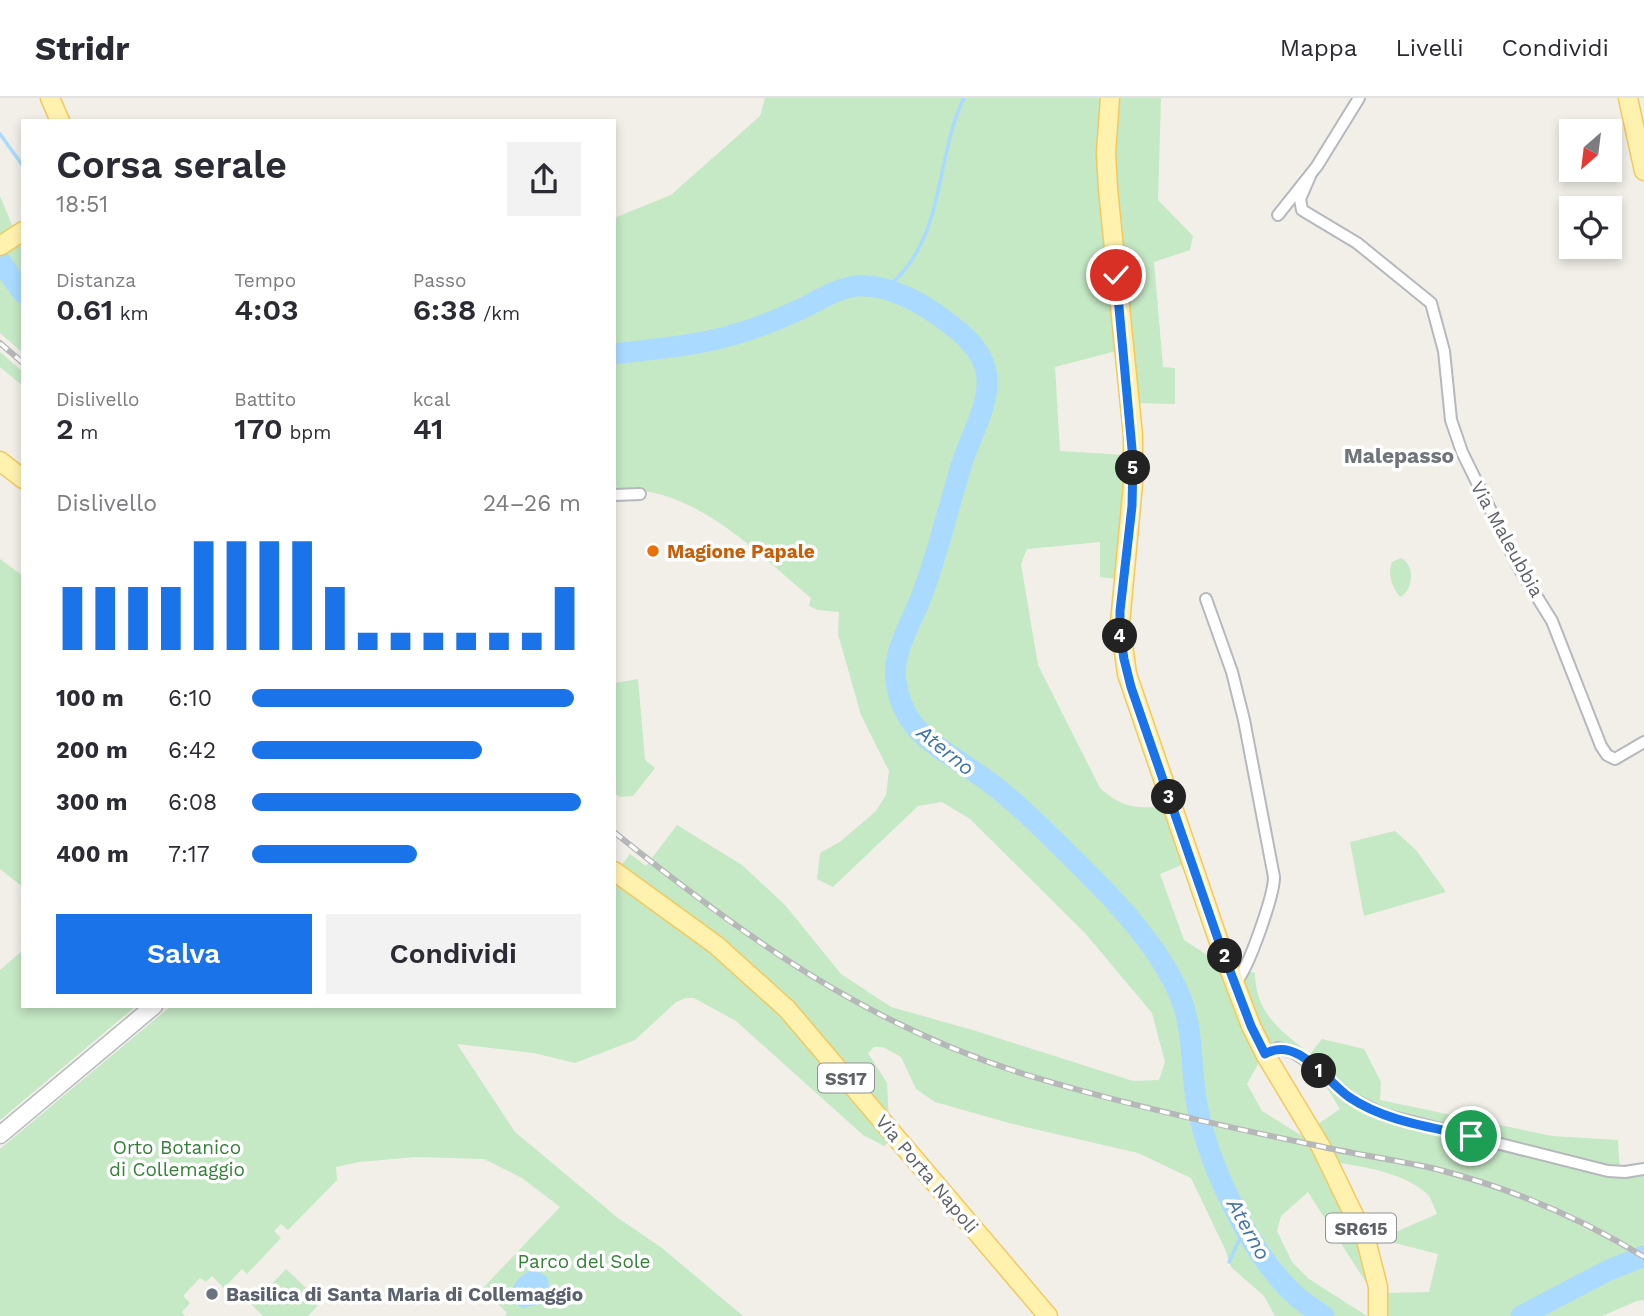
<!DOCTYPE html>
<html lang="it">
<meta charset="utf-8">
<style>
:root{--surface:#fff;--page:#f2f2f3;--text:#2b2b33;--muted:#7c7c81;--line:#e1e1e2;--accent:#1a73e8}
body{margin:0;font-family:"Work Sans",sans-serif;background:var(--page);color:var(--text);height:100vh;display:flex;flex-direction:column;font-size:26px;white-space:nowrap}
*{box-sizing:border-box;margin:0}
p{font-size:23px;color:var(--muted)}
.icon{flex:none;width:38px;height:38px;fill:none;stroke:currentColor;stroke-width:2;stroke-linecap:round;stroke-linejoin:round}
.map{position:relative;flex:1;overflow:hidden}
.drawer{position:absolute;left:21px;top:21px;width:595px;height:889px;display:flex;flex-direction:column;background:var(--surface);border-radius:0px;box-shadow:0 4px 10px #0003}
.drawer>*{flex:none}
.needle{width:46px;rotate:208deg}
.fabs{position:absolute;left:1559px;top:21px;display:grid;gap:14px}
.fabs a{display:grid;place-items:center;width:63px;height:63px;border-radius:0px;background:var(--surface);box-shadow:0 4px 10px #0003;font-size:35px}
.pin{position:absolute;display:grid;place-items:center;width:60px;height:60px;color:#fff;margin:-30px;border:4px solid #fff;border-radius:50%;box-shadow:0 2px 7px #0007}
.km{position:absolute;width:35px;height:35px;margin:-18px;border-radius:50%;background:#222;color:#fff;font-size:19px;line-height:35px;text-align:center}
.round{display:grid;place-items:center;flex:none;width:74px;height:74px;border-radius:0px;background:var(--page)}
.summary{display:flex;align-items:center;justify-content:space-between;height:119px;padding:0 35px}
h1{font-size:38px;font-weight:600;line-height:52px}
.stats{display:grid;grid-template-columns:repeat(3,1fr);gap:10px;height:119px;padding:7px 35px}
.stats div{display:grid;align-content:center}
.stats b{font-size:30px;font-weight:600}
.stats small{font-size:19px;font-weight:400}
.stats p{font-size:19px}
.chart{height:196px;padding:14px 35px}
.chart p{display:flex;justify-content:space-between}
.chart svg{width:100%;height:126px;margin-top:7px;stroke:var(--accent);stroke-width:6}
.button{display:flex;gap:14px;margin-top:auto;padding:14px 35px}
.button a{flex:1;height:80px;border-radius:0px;background:var(--accent);color:#fff;font-size:28px;font-weight:600;line-height:80px;text-align:center}
.button a+a{background:var(--page);color:var(--text)}
ul{padding:0 35px;list-style:none;font-size:23px}
li{display:grid;grid-template-columns:112px 84px 1fr;align-items:center;height:52px}
li i{height:18px;border-radius:9px;background:var(--accent)}
header{display:flex;align-items:center;gap:42px;box-sizing:border-box;height:98px;padding:0 35px;background:var(--surface);border-bottom:2px solid var(--line)}
header strong{font-size:33px}
nav{display:flex;gap:38px;margin-inline-start:auto;font-size:24px}
.map>svg:first-child{display:block}
.green{fill:#c5e8c5}
.water{fill:#aadaff}
.lines{fill:none;stroke-linecap:round;stroke-linejoin:round}
.stream{stroke:#aadaff;stroke-width:3.5}
.river{stroke:#aadaff;stroke-width:21}
.street-casing{stroke:#b5b8bc;stroke-width:14}
.secondary-casing{stroke:#b6babf;stroke-width:19}
.primary-casing{stroke:#f2c960;stroke-width:21}
.street{stroke:#fff;stroke-width:10}
.secondary{stroke:#fff;stroke-width:16}
.primary{stroke:#fff2af;stroke-width:18}
.rail-casing{stroke:#b6b7b8;stroke-width:6}
.rail{stroke:#fff;stroke-width:3.5;stroke-dasharray:10;stroke-linecap:butt}
.route-casing{stroke:#fff;stroke-width:14}
.route{stroke:#1a73e8;stroke-width:9}
.food-dot{fill:#e8710a;stroke:#fff;stroke-width:2.5}
.worship-dot{fill:#6b7280;stroke:#fff;stroke-width:2.5}
.labels{text-anchor:middle;dominant-baseline:central;stroke-width:7;stroke-linejoin:round;paint-order:stroke}
.shield{fill:#fff;stroke:#8f9295;stroke-width:2}
.shield-label{font-size:18px;font-weight:bold;fill:#5f6368}
.street-label{font-size:19px;fill:#5f6368;stroke:#fff}
.food-label{font-size:19px;font-weight:bold;fill:#c56008;stroke:#fff;text-anchor:start}
.park-label{font-size:19px;fill:#348238;stroke:#fff}
.worship-label{font-size:19px;font-weight:bold;fill:#5b616d;stroke:#fff;text-anchor:start}
.neighbourhood-label{font-size:21px;font-weight:bold;fill:#70757a;stroke:#fff}
.water-label{font-size:21px;font-style:italic;fill:#4174aa;stroke:#fff}
</style>
<header>
<strong>Stridr</strong>
<nav><a>Mappa</a><a>Livelli</a><a>Condividi</a></nav>
</header>
<div class="map">
<svg width="1644" height="1218" viewBox="0 0 1644 1218">
<rect width="100%" height="100%" fill="#f1efe8"/>
<g class="green">
<path d="M765,0H1103L1098,72L1099,95L1116,253L1055,269L1060,353L1125,357L1126,377L1117,481L1100,479V444L1027,451L1021,466L1038,567L1100,690C1122,710 1135,710 1164,709L1184,766L1160,776L1184,842L1221,866L1255,875C1255,915 1282,934 1310,956L1322,941L1364,951L1381,984L1380,1002L1552,1038L1618,1042L1620,1079L1644,1074V1202L1637,1203L1602,1218H1384L1385,1195L1429,1194L1438,1156L1391,1144V1136L1437,1116C1434,1110 1432,1101 1427,1096C1406,1076 1367,1069 1340,1065L1318,1026L1340,1011C1326,988 1314,966 1289,954C1282,950 1277,946 1268,948L1247,986L1262,1013L1304,1039L1316,1058L1355,1133L1371,1192L1308,1094L1281,1118L1277,1133L1292,1164L1309,1181L1367,1218H1275L1264,1198L1231,1169L1225,1151L1191,1080L1138,1055L1009,1025L935,1004L916,991L901,959L883,949H874L868,955L887,985L890,1042L884,1048L863,1037L736,923L694,900H686L676,904L635,942L575,965L534,955L457,946L515,1034L618,1120L662,1150L743,1218H505L507,1215L483,1190L560,1109L522,1080L484,1061L415,1059L359,1064L336,1069L337,1082L288,1132L281,1126L274,1133L281,1140L247,1176L242,1171L224,1190L212,1178L206,1184L200,1180L183,1198L190,1205L182,1214L185,1218H0V1051L171,908H614V772L620,769L630,756L646,768L677,727L742,767L785,807L841,876L891,909L976,933L1133,983L1159,982L1165,964L1152,915L1085,835L970,721L942,704L918,708L833,789L817,781L820,755L841,743L876,713L886,697L889,673L861,617L838,536L839,514L818,512L809,508L811,500C756,454 692,385 614,392V120L671,97L760,18Z"/>
<polygon points="1118,0 1161,0 1158,102 1193,138 1190,152 1154,164 1163,269 1175,270 1175,306 1137,305 1115,80 1115,33"/>
<polygon points="0,98 23,154 23,255 0,235"/>
<polygon points="0,254 23,274 23,288 0,269"/>
<path d="M1401,460C1416,467 1413,493 1400,499C1392,489 1387,476 1392,464Z"/>
<polygon points="0,461 23,478 23,789 0,771"/>
<polygon points="638,581 645,662 655,670 633,698 620,699 614,695 614,585"/>
<polygon points="1395,733 1416,752 1446,794 1364,818 1350,744"/>
<polygon points="23,852 23,908 136,908 0,1022 0,872"/>
<polygon points="286,1171 321,1204 308,1218 263,1218 252,1207"/>
</g>
<path class="water" d="M531,1173L539,1174L547,1179L550,1193L539,1206L523,1210L515,1206C508,1191 517,1177 531,1173Z"/>
<g class="lines">
<g class="stream">
<polyline points="0,36 23,68"/>
<path d="M883,192C946,148 934,61 964,0"/>
<polyline points="1229,1164 1245,1129"/>
</g>
<g class="river">
<polyline points="0,163 23,195"/>
<path d="M614,256C655,251 696,248 736,236C756,230 775,223 794,214C816,205 840,186 866,188C892,189 922,205 943,221C961,234 981,250 986,273C992,302 972,335 963,362C948,409 938,457 920,502C910,527 892,555 896,583C903,638 946,652 985,681C1010,699 1033,721 1055,743C1099,786 1156,840 1180,898C1195,934 1190,975 1198,1012C1210,1069 1250,1155 1293,1195C1302,1204 1313,1211 1324,1218"/>
<polyline points="1521,1218 1609,1172 1644,1158"/>
</g>
<g class="street-casing">
<g id="street">
<polyline points="1310,78 1300,101 1302,112 1357,145 1431,205 1444,253 1451,322 1462,354 1519,470 1552,523 1601,648 1607,657 1615,661 1644,644"/>
<polyline points="1278,117 1317,68 1359,0"/>
<polyline points="614,397 640,396"/>
<path d="M1206,501L1232,574L1244,622L1274,779C1274,797 1248,873 1235,885"/>
<polyline points="1265,956 1278,950 1293,954 1310,965 1350,1000 1385,1017 1608,1073 1625,1074 1644,1071"/>
</g>
</g>
<g class="secondary-casing">
<polyline id="secondary" points="0,1037 154,908"/>
</g>
<g class="primary-casing">
<g id="primary">
<polyline points="50,0 60,23"/>
<polyline points="1110,0 1106,55 1108,91 1133,337 1133,386 1120,525 1127,576 1219,844 1251,928 1265,956 1321,1049 1366,1142 1378,1189 1378,1218"/>
<polyline points="1628,0 1644,73"/>
<polyline points="0,148 23,133"/>
<polyline points="0,363 23,381"/>
<polyline points="614,773 716,847 787,911 1048,1218"/>
</g>
</g>
<use href="#street" class="street"/>
<use href="#secondary" class="secondary"/>
<use href="#primary" class="primary"/>
<g class="rail-casing">
<g id="rail">
<polyline points="0,245 23,265"/>
<path d="M614,734C743,838 866,927 1027,977C1122,1006 1221,1028 1319,1048C1358,1057 1397,1062 1436,1071C1510,1090 1579,1119 1644,1159"/>
</g>
</g>
<use href="#rail" class="rail"/>
</g>
<g class="lines">
<g class="route-casing">
<path id="route" d="M1116,177L1133,362L1132,408L1120,513V535L1124,561L1131,589L1219,844L1251,928L1265,956C1297,937 1325,982 1349,999C1384,1023 1430,1029 1471,1038"/>
</g>
<use href="#route" class="route"/>
</g>
<circle class="food-dot" cx="653" cy="453" r="7"/>
<circle class="worship-dot" cx="212" cy="1196" r="7"/>
<g class="labels">
<g class="shield">
<rect x="818" y="965.5" width="56" height="29" rx="5"/>
<rect x="1326" y="1115.5" width="70" height="29" rx="5"/>
</g>
<g class="shield-label">
<text x="846" y="980">SS17</text>
<text x="1361" y="1130">SR615</text>
</g>
<g class="street-label">
<text transform="translate(1507 441) rotate(61)">Via Maleubbia</text>
<text transform="translate(927 1076) rotate(50)">Via Porta Napoli</text>
</g>
<g class="food-label">
<text x="667" y="453">Magione Papale</text>
</g>
<g class="park-label">
<text x="177" y="1049">Orto Botanico<tspan x="177" dy="22">di Collemaggio</tspan></text>
<text x="584" y="1163">Parco del Sole</text>
</g>
<g class="worship-label">
<text x="226" y="1196">Basilica di Santa Maria di Collemaggio</text>
</g>
<g class="neighbourhood-label">
<text x="1399" y="357">Malepasso</text>
</g>
<g class="water-label">
<text transform="translate(946 652) rotate(39)">Aterno</text>
<text transform="translate(1249 1131) rotate(61)">Aterno</text>
</g>
</g>
</svg>
<div class="fabs">
<a><svg class="needle" viewBox="-14 -14 28 28"><path d="M0-13l5 13h-10z" fill="#e53935"/><path d="M0 13l5-13h-10z" fill="#7c7c81"/></svg></a>
<a><svg class="icon" aria-label="locate" viewBox="0 0 24 24"><circle cx="12" cy="12" r="6"/><path d="M12 2v4M12 18v4M2 12h4M18 12h4"/></svg></a>
</div>
<div class="pin" style="left:1471px;top:1038px;background:#1e9e55"><svg class="icon" aria-label="arrive" viewBox="0 0 24 24"><path d="M6 21V4h12l-3 4 3 4H6"/></svg></div>
<div class="pin" style="left:1116px;top:177px;background:#d93025"><svg class="icon" aria-label="check" viewBox="0 0 24 24"><path d="M5 12l5 5 9-10"/></svg></div>
<b class="km" style="left:1319px;top:973px">1</b>
<b class="km" style="left:1225px;top:858px">2</b>
<b class="km" style="left:1169px;top:699px">3</b>
<b class="km" style="left:1120px;top:538px">4</b>
<b class="km" style="left:1133px;top:370px">5</b>
<section class="drawer">
<div class="summary"><div><h1>Corsa serale</h1><p>18:51</p></div><a class="round"><svg class="icon" aria-label="share" viewBox="0 0 24 24"><path d="M12 15V3M7 8l5-5 5 5M5 13v7h14v-7"/></svg></a></div>
<div class="stats">
<div><p>Distanza</p><b>0.61<small> km</small></b></div>
<div><p>Tempo</p><b>4:03</b></div>
<div><p>Passo</p><b>6:38<small> /km</small></b></div>
</div>
<div class="stats">
<div><p>Dislivello</p><b>2<small> m</small></b></div>
<div><p>Battito</p><b>170<small> bpm</small></b></div>
<div><p>kcal</p><b>41</b></div>
</div>
<div class="chart"><p><span>Dislivello</span>24–26 m</p>
<svg viewBox="0 0 160 44" preserveAspectRatio="none"><path d="M5 44V22M15 44V22M25 44V22M35 44V22M45 44V6M55 44V6M65 44V6M75 44V6M85 44V22M95 44V38M105 44V38M115 44V38M125 44V38M135 44V38M145 44V38M155 44V22"/></svg>
</div>
<ul>
<li><b>100 m</b>6:10<i style="width:98%"></i></li>
<li><b>200 m</b>6:42<i style="width:70%"></i></li>
<li><b>300 m</b>6:08<i style="width:100%"></i></li>
<li><b>400 m</b>7:17<i style="width:50%"></i></li>
</ul>
<div class="button"><a>Salva</a><a>Condividi</a></div>
</section>
</div>
